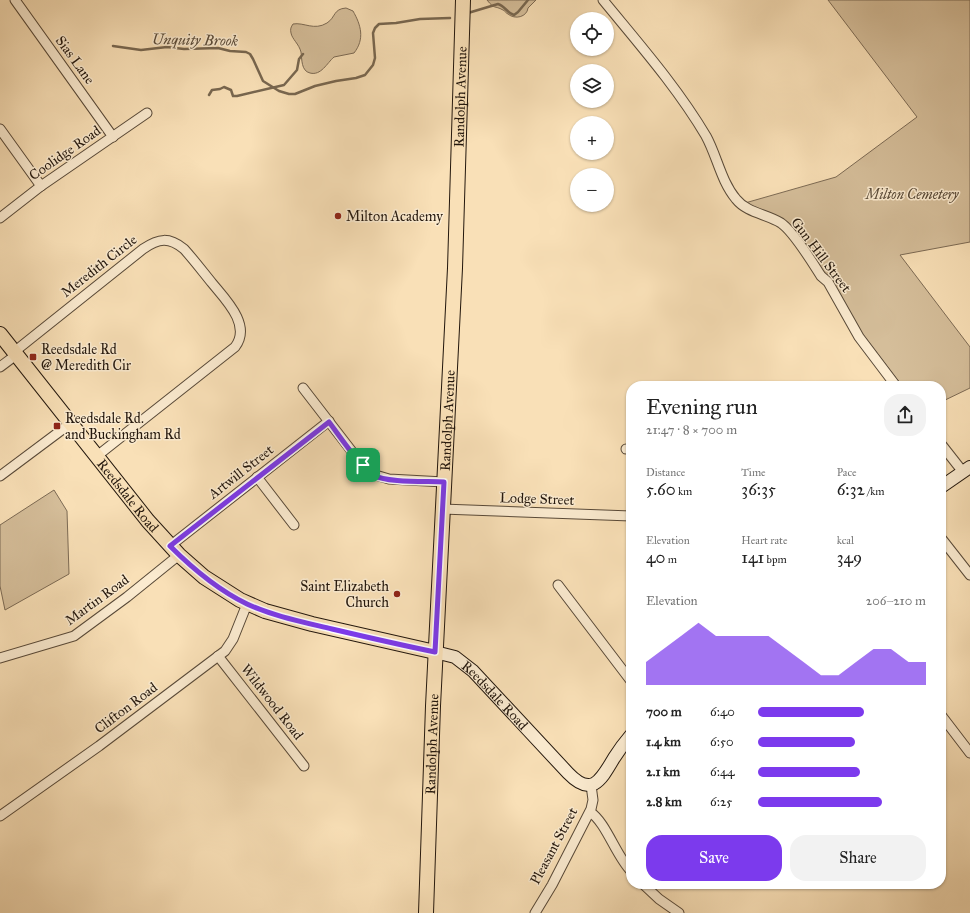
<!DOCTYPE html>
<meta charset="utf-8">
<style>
:root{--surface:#fff;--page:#f2f2f2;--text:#222;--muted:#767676;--accent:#7c3aed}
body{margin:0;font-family:"IM FELL Great Primer",serif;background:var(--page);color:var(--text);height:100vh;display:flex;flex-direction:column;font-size:15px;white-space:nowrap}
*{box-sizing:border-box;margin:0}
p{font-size:13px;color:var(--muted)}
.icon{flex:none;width:22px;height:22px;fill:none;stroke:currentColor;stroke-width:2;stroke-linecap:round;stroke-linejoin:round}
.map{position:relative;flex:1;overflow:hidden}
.details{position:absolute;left:626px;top:381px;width:320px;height:508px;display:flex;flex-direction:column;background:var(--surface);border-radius:16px;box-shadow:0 1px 3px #0004}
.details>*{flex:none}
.buttons{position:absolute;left:570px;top:12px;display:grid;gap:8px}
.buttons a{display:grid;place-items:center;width:44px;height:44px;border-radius:50%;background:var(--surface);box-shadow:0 1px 3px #0004;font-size:20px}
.pin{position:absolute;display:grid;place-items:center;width:34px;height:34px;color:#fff;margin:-17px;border-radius:8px;box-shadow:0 2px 6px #0006}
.round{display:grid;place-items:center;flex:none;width:42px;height:42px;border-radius:16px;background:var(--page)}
.summary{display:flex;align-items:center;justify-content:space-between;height:68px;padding:0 20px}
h1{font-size:22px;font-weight:600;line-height:30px}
.stats{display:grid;grid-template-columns:repeat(3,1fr);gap:6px;height:68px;padding:4px 20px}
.stats div{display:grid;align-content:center}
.stats b{font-size:17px;font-weight:600}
.stats small{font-size:11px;font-weight:400}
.stats p{font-size:11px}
.chart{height:112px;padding:8px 20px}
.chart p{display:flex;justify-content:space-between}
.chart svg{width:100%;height:72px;margin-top:4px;fill:var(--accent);opacity:.7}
.button{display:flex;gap:8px;margin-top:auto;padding:8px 20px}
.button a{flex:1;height:46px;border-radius:16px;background:var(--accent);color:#fff;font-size:16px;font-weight:600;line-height:46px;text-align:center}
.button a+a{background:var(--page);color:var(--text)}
ul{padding:0 20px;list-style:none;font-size:13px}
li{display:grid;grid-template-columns:64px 48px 1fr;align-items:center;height:30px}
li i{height:10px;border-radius:5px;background:var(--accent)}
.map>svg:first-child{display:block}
.green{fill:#d5be9a;stroke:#7c6a54}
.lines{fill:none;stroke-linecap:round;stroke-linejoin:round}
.stream{stroke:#786750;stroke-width:2.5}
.street-casing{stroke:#584938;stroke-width:11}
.secondary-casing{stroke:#23170d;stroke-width:14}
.primary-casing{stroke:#23170d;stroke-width:16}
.street{stroke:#fbebd0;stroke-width:9}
.secondary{stroke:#fbebd0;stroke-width:12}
.primary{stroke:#f9e0b7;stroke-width:14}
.route-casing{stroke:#fff;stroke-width:8}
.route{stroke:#7c3aed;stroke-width:5}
.poi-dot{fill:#8f2418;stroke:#fbebd0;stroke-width:1.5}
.labels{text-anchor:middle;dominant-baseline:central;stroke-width:3;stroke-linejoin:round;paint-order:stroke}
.street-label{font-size:14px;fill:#23170d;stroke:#fbebd0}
.park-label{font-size:14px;font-style:italic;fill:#584937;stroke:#fbebd0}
.poi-label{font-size:14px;fill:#23170d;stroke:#fbebd0;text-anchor:start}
.water-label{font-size:15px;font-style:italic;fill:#5b4c3a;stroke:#fbebd0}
</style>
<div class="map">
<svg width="970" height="913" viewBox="0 0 970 913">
<rect width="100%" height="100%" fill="#f9e0b7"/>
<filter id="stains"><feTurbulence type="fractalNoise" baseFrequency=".005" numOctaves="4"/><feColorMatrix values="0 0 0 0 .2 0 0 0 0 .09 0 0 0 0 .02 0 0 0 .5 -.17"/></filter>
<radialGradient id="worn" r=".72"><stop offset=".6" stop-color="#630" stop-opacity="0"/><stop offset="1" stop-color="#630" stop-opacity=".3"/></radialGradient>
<g class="green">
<path d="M487,0H536L528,8C527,17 515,20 508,14C504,12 507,12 503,10C494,5 495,10 487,0Z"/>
<polygon points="828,0 970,0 970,242 900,255 970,347 970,388 941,402 941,386 902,386 855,324 835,286 799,239 745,203 836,177 917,117"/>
<path d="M346,8L353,11C361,25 365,39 354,53L334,57C327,63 321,76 310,73C301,71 302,59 301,52C299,44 292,39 291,33C290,29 291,27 293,24C304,22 314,31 327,23C336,17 333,9 346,8Z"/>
<polygon points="54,490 67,511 69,574 5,610 0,586 0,525"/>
</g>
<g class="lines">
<g class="stream">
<path d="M468,13L498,4C505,6 507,13 514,15L518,12L528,0"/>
<polyline points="113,46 141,50 167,47 184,49 218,48 230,51 246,52 250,54 253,59 263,81 279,91 289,94 295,94 315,86 336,81 356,78 365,75 373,65 375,58 373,33 375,28 379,24 396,23 420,19 450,18"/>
<polyline points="209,95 212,90 220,89 224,87 231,90 233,96 237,96 284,85 297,70 299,59 303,54"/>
</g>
<g class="street-casing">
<g id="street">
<polyline points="15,0 113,137"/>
<path d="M603,0C639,44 677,87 706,136C717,156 721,181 736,199C747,213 767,214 781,223C794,232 812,262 821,276L828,282L859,337L896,386"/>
<polyline points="0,129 41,186"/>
<polyline points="0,218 41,186 147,113"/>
<path d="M14,352L143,249C159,238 169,237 184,249C194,260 203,272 212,283C225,299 252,325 235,347L97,456"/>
<polyline points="0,367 16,355"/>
<polyline points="303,388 357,458 372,474 389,479 444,482"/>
<polyline points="941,444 963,472"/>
<polyline points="626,449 631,449"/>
<polyline points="0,476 71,423"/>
<polyline points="257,477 294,525"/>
<polyline points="442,509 631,516"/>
<polyline points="941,538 970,575"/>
<polyline points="170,546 329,421"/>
<polyline points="558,585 631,681"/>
<polyline points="218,656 304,766"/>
<polyline points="0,658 74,636 127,597 179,555"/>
<polyline points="941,715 970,753"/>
<path d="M590,812C606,822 616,856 631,871"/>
<polyline points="0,816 99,746 225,651 233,639 247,604"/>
<polyline points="643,884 659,899 679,913"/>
<polyline points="535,913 552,885 591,809 593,800 591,785"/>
</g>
</g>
<g class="secondary-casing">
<g id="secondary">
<polyline points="941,487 970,467"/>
<path id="s1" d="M435,652L455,657L473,671L568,773C592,798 601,780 614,758C619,750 625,742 631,735"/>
</g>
</g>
<g class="primary-casing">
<g id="primary">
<path id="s2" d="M0,334L148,521L179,555L204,577L240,600L265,611L312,624L435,652"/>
<path id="s3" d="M426,913L433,706L455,268L463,0"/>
</g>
</g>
<use href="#street" class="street"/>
<use href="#secondary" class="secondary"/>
<use href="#primary" class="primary"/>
</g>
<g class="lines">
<g class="route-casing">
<path id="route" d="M329,422C339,435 360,467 373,475C387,483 426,481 444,482L435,652C401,645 366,637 332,629C303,622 273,616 247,604C218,590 193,569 170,546Z"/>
</g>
<use href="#route" class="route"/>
</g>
<g class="poi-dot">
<circle cx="338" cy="216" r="4"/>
<rect x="29" y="353" width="8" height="8" rx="2"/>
<rect x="53" y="422" width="8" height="8" rx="2"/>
<circle cx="397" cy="594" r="4"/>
</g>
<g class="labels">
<g class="street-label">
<text transform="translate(75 60) rotate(54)">Sias Lane</text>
<text stroke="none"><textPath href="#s3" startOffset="817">Randolph Avenue</textPath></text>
<text transform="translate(65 153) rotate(-35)">Coolidge Road</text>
<text transform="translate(821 255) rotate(53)">Gun Hill Street</text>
<text transform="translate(99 266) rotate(-38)">Meredith Circle</text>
<text stroke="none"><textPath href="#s3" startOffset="493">Randolph Avenue</textPath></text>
<text transform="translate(241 472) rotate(-38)">Artwill Street</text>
<text stroke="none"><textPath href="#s2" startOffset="206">Reedsdale Road</textPath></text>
<text transform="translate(537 499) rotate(2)">Lodge Street</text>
<text transform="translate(97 600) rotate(-36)">Martin Road</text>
<text stroke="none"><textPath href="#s1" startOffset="76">Reedsdale Road</textPath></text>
<text transform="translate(272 702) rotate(52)">Wildwood Road</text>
<text transform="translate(126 708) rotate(-37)">Clifton Road</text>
<text stroke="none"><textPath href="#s3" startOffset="169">Randolph Avenue</textPath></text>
<text transform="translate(554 846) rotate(-62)">Pleasant Street</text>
</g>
<g class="park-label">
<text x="912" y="194">Milton Cemetery</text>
</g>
<g class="poi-label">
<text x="346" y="216">Milton Academy</text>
<text x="41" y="349">Reedsdale Rd<tspan x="41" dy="16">@ Meredith Cir</tspan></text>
<text x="65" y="418">Reedsdale Rd.<tspan x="65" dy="16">and Buckingham Rd</tspan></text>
<text x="389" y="586" text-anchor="end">Saint Elizabeth<tspan x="389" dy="16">Church</tspan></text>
</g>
<g class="water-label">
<text transform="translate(195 40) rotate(1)">Unquity Brook</text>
</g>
</g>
<rect width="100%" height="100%" filter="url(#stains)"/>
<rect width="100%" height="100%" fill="url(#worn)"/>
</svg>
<div class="buttons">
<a><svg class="icon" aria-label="locate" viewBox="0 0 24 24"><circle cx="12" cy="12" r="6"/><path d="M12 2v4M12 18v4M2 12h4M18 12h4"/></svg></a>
<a><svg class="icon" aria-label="layers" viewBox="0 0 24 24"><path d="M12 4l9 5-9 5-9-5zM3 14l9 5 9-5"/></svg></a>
<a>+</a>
<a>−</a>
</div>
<div class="pin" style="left:363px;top:465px;background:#1e9e55"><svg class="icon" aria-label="arrive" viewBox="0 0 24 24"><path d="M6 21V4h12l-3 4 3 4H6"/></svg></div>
<section class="details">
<div class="summary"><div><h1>Evening run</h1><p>21:47 · 8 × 700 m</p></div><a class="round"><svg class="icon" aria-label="share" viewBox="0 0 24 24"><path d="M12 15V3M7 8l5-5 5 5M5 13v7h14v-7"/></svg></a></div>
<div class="stats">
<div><p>Distance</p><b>5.60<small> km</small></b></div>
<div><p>Time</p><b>36:35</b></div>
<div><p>Pace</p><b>6:32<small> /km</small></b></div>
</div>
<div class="stats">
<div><p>Elevation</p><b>40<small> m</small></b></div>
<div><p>Heart rate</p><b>141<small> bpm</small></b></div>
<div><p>kcal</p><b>349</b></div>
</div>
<div class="chart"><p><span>Elevation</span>206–210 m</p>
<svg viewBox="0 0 160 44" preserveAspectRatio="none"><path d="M0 44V30L10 22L20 14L30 6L40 14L50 14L60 14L70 14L80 22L90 30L100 38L110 38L120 30L130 22L140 22L150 30L160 30V44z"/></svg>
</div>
<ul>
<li><b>700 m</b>6:40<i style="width:63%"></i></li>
<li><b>1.4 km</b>6:50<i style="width:58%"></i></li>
<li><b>2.1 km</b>6:44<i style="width:61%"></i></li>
<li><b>2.8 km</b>6:25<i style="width:74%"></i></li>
</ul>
<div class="button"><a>Save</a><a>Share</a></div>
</section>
</div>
